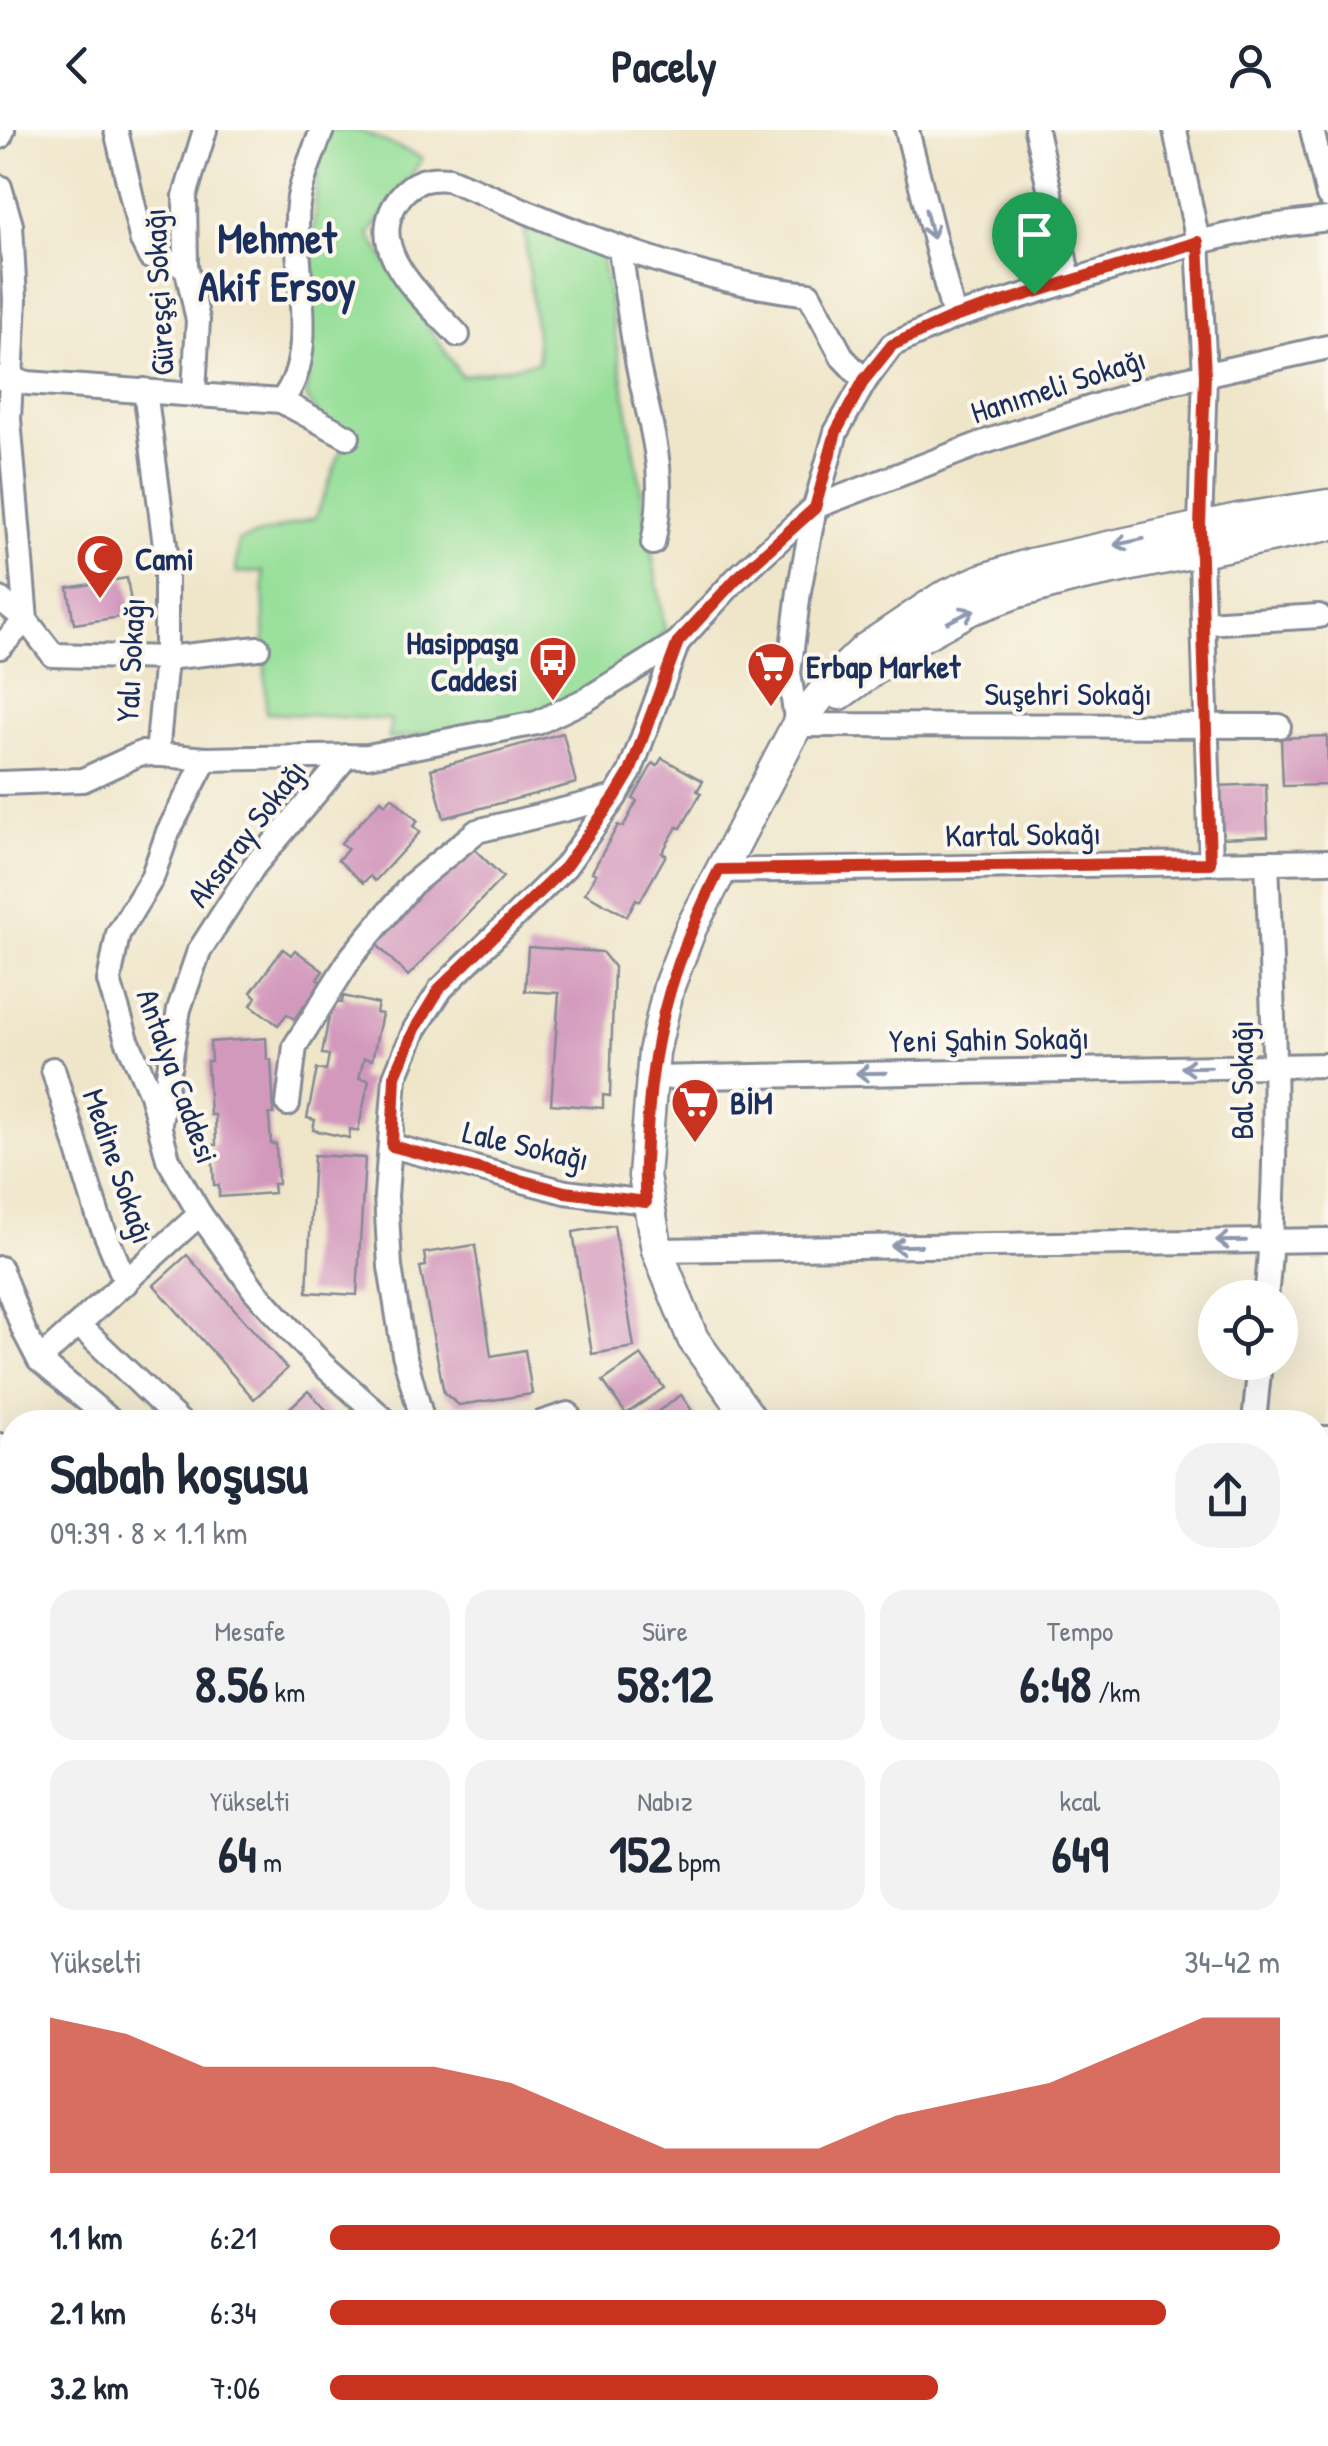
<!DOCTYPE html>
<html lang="tr">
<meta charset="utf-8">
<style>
:root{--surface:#fff;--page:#f2f2f3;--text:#1f2937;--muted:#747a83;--accent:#c8321e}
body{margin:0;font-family:"Patrick Hand",sans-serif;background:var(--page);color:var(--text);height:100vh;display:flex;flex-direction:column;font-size:38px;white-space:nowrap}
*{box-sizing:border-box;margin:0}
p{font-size:32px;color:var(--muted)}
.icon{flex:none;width:55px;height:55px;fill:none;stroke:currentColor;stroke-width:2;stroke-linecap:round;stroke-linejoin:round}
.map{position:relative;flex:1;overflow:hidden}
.side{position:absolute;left:0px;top:1280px;width:1330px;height:1038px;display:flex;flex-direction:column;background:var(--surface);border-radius:40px 40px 0 0;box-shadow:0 10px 40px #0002}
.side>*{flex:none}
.fabs{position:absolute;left:1198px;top:1150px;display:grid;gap:20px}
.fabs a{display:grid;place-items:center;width:100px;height:100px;border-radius:50%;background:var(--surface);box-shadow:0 10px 40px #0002;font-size:50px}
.pin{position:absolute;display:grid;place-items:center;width:85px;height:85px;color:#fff;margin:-102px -42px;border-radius:50% 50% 50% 0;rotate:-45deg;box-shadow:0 0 10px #0007}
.pin .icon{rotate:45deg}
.round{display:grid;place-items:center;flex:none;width:105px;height:105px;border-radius:40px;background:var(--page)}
.headline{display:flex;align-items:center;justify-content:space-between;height:170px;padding:0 50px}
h1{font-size:55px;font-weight:700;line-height:75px}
.metrics{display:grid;grid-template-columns:repeat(3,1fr);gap:15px;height:170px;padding:10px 50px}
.metrics div{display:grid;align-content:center;border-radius:25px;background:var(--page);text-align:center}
.metrics b{font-size:50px;font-weight:700}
.metrics small{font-size:28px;font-weight:400}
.metrics p{font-size:28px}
.chart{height:280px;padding:20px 50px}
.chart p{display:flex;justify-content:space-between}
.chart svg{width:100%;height:180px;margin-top:10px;fill:var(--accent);opacity:.7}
ul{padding:0 50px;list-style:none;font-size:32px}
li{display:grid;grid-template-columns:160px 120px 1fr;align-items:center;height:75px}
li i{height:25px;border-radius:12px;background:var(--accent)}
header{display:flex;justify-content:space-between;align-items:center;height:130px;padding:0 50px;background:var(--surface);font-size:45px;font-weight:700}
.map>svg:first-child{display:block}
.green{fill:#97df99;stroke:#59877c;stroke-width:2.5}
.building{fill:#d399bd}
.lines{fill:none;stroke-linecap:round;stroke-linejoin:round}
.minor-casing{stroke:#858a94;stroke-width:28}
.major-casing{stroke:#858a94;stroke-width:35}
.minor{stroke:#fff;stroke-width:22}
.major{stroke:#fff;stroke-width:30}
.oneway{stroke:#8d97ae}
.route-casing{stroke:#fff;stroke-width:20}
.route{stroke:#c8321e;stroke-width:12}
.labels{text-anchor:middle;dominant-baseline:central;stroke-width:8;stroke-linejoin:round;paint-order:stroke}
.street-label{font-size:32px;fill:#1b2f5e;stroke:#fbf7ec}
.poi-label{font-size:32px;font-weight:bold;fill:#1b2f5e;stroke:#fbf7ec;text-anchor:start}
.district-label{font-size:42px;font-weight:bold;fill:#1b2f5e;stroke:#fbf7ec}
</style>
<header><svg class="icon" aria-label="back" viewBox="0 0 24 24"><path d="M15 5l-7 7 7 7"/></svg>Pacely<svg class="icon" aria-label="person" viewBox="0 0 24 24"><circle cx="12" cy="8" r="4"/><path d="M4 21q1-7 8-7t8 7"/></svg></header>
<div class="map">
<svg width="1328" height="2316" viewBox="0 0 1328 2316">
<rect width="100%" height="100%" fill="#fbf7ec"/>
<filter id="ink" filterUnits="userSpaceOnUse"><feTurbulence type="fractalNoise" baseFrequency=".01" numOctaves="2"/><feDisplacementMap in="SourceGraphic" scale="20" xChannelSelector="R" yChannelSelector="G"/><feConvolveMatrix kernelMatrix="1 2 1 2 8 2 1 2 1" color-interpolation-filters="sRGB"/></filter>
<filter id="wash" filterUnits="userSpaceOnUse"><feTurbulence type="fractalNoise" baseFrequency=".0048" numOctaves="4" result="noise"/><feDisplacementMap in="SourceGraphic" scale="40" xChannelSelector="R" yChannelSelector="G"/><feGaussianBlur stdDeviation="2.25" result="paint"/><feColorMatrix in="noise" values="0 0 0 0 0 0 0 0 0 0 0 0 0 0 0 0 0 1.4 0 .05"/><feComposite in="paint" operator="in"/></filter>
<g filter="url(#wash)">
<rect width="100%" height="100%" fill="#efe6ca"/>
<polygon class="green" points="319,0 358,0 423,28 369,105 461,246 539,232 524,99 601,122 665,500 628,540 544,587 388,609 391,590 266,583 263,441 236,443 238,411 316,387 342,318 306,267"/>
<g id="blocks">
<g class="building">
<polygon points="127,448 133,485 74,494 68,458"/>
<polygon points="563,603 576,653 444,688 431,639"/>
<polygon points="1327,606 1328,655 1283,656 1281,608"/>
<polygon points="662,628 703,651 697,661 701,663 681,698 677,697 662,723 666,725 640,771 636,769 627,786 585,763 596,744 592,742 618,695 623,697 637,671 633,669 653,633 657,636"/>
<polygon points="1266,654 1268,706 1220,708 1218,656"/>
<polygon points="392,667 418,691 413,696 420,702 375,751 370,746 363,753 338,730 348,719 341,713 381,670 385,674"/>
<polygon points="467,712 503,747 408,846 372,810"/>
<polygon points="528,817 602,822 614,837 610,966 603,965 603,978 551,974 559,863 525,861"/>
<polygon points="283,819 291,825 295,820 323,841 317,849 322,853 294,889 287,884 278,895 251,875 256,867 251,862"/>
<polygon points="343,866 378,874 376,883 382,884 372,930 364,928 359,948 369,950 358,1001 350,999 349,1008 313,1000 315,990 307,988 317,939 326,941 329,925 322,924 332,871 342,873"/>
<polygon points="266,908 267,930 271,930 274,984 269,984 271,1014 276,1014 278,1054 273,1054 274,1063 219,1067 219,1055 214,1055 212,1015 216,1015 215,985 210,985 207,931 211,931 210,912"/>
<polygon points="314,1025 365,1028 357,1165 307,1162"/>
<polygon points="614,1095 634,1217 592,1224 573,1102"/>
<polygon points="475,1115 491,1226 525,1220 532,1264 459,1275 444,1263 420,1137 426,1136 424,1123"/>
<polygon points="187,1125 287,1239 254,1269 154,1155"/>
<polygon points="641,1225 664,1258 626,1284 603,1251"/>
<polygon points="308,1261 338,1292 281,1292 278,1289"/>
<polygon points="681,1265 700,1292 643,1292"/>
<polygon points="1318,1788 1328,1809 1328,1824 1318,1829"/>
<polygon points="1328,1889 1328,1973 1321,1974 1318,1962 1318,1891"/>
<polygon points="1323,2237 1328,2286 1318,2287 1318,2238"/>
<polygon points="1328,2304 1328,2316 1272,2316 1272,2314"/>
<polygon points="1084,2305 1140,2305 1137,2316 1081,2316"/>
<polygon points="1147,2305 1201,2305 1201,2307 1149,2316"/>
</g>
</g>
</g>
<g filter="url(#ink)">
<use href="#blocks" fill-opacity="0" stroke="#858a94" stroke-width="2.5"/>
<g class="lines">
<g class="minor-casing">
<g id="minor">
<polyline points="116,0 142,111 150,127 186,136"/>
<polyline points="907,0 954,187"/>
<polyline points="1036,0 1070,152"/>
<polyline points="1175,0 1198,112 1205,244 1200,397 1211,733"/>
<polyline points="1312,0 1328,66"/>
<polyline points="0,7 3,0"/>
<polyline points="0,57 11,95 15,170 9,289 26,490 53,525 166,528 258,518"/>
<path d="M620,120C626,159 631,198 638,236C652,304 668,341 653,413"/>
<path d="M458,205C425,169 360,119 400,67C413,50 429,47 449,49C566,98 682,150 809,164L843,228L865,251"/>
<path d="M0,248L27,253L281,271C322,224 291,132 298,74C301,50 313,24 322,0"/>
<polyline points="145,260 166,423 166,528 157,625"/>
<polyline points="194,263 198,190 186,136 185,66 205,0"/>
<polyline points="281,271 348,307"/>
<polyline points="0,469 26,490 0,517"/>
<polyline points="1205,493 1319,486"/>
<polyline points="1279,596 797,595 789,543 799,461 815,377 836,302 865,251 892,215 954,187 1198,112 1264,97 1328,89"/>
<polyline points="206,629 168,702 152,748 118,804 109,851 127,910 151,964 168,1029 200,1084 255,1161 322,1234 387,1292"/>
<polyline points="0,653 83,650 141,623 206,629 368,626 537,593 587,569 678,512 736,449 815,377 982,313 1163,254 1328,217"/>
<polyline points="719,741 1328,731"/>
<polyline points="53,939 98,1086 126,1153"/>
<polyline points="651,948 1328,935"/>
<polyline points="288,974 295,916 352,826 412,754 477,701 615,667"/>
<polyline points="160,993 179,879 199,821 254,736 347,626"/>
<polyline points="392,1016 565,1062 646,1072"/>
<polyline points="657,1120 1328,1110"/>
<polyline points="0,1138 24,1201 39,1230 113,1292"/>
<path d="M1266,1168C1281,1023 1273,877 1267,732"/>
<polyline points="79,1195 180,1292"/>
<polyline points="39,1230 200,1084"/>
<polyline points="423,1292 404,1224 390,1137 386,1066 395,947 415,899 441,859 565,737 615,667 630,642 678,512"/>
<polyline points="543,1292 568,1284"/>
<polyline points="1254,1292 1260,1232"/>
<polyline points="1318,1308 1328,1308"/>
<polyline points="0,1315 12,1321"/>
<polyline points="0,1580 12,1574"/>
<polyline points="1318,1700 1328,1693"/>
<polyline points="0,1752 12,1752"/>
<polyline points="0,1823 12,1862"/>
<polyline points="0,2021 12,1983"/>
<polyline points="1318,2025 1328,2021"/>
<polyline points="0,2083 12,2090"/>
<polyline points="0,2182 12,2181"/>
<polyline points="190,2305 194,2316"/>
<polyline points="589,2305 597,2308 640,2305"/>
<polyline points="995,2305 1001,2316"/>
<polyline points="1237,2305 1239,2316"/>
<polyline points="67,2316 75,2305"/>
<polyline points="836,2316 844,2305"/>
</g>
</g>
<g class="major-casing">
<g id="major">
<polyline points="840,564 918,508 969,480 1018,462 1078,446 1328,395"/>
<polyline points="753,1292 693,1209 657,1120 644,1046 654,922 669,856 691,798 797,595 834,549 865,519 941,468 981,450 1031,434 1131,412 1238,389 1328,375"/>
<polyline points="1318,2052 1328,2083"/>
<polyline points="1318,2142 1328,2190"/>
</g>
</g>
<use href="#minor" class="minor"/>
<use href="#major" class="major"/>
</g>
<defs><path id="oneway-shaft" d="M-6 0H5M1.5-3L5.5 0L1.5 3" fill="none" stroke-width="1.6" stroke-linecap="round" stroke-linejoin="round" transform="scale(2.5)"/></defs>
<g class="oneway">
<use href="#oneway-shaft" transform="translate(929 94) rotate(76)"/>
<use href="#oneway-shaft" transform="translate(1129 412) rotate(168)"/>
<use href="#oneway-shaft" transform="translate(961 486) rotate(-26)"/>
<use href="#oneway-shaft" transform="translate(1196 937) rotate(179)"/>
<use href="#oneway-shaft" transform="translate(871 943) rotate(179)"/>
<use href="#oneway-shaft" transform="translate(1231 1111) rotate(179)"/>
<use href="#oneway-shaft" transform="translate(906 1116) rotate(179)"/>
</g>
</g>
<g class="lines" filter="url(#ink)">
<g class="route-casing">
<path id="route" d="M1198,112L1205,244L1200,397L1210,733L719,740C677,825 655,891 648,986C646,1015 643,1043 646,1072L565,1062L392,1016L395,946L415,899L440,858L565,737L615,667L630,642L678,512L736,449L815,378L836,302L864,250L892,215L954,187Z"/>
</g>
<use href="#route" class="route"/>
</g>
<defs>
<g id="mosque-pin" transform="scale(2.5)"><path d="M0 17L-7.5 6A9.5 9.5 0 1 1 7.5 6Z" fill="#c8321e" stroke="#fbf7ec"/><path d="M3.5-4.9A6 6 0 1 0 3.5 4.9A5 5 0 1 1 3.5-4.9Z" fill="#fff"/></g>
<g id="bus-pin" transform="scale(2.5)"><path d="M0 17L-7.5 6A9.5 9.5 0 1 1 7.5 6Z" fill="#c8321e" stroke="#fbf7ec"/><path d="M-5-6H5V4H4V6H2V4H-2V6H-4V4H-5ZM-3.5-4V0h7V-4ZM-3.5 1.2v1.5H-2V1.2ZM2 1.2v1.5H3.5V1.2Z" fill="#fff"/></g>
<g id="supermarket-pin" transform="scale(2.5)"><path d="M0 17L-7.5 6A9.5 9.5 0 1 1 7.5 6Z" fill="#c8321e" stroke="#fbf7ec"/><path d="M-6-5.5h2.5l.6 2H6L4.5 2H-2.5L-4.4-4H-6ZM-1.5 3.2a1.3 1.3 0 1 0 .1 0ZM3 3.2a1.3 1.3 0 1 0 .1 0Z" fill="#fff"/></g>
</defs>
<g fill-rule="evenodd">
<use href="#mosque-pin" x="100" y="428"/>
<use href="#bus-pin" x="553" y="530"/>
<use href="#supermarket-pin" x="771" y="536"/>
<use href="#supermarket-pin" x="695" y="972"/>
</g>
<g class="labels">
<g class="street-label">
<text transform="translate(158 162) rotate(-93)">Güreşçi Sokağı</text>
<text transform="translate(1058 255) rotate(-18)">Hanımeli Sokağı</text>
<text transform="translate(130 530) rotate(-87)">Yalı Sokağı</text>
<text x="1068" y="563">Suşehri Sokağı</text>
<text transform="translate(246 703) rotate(-53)">Aksaray Sokağı</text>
<text transform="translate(1023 704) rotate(-1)">Kartal Sokağı</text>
<text transform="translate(989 909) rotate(-1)">Yeni Şahin Sokağı</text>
<text transform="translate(178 946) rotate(70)">Antalya Caddesi</text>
<text transform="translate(1241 950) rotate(-90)">Bal Sokağı</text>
<text transform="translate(526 1015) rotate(13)">Lale Sokağı</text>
<text transform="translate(119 1036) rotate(71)">Medine Sokağı</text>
</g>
<g class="poi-label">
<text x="135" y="428">Cami</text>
<text x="518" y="512" text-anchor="end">Hasippaşa<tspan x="518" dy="37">Caddesi</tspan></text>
<text x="806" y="536">Erbap Market</text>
<text x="730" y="972">BİM</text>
</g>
<g class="district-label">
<text x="277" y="107">Mehmet<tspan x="277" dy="48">Akif Ersoy</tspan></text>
</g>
</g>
</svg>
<div class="fabs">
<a><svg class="icon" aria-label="locate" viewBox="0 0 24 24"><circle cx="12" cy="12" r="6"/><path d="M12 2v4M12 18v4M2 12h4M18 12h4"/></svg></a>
</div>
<div class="pin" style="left:1034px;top:164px;background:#1e9e55"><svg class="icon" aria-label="arrive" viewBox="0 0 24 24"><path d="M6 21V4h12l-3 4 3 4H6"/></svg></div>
<section class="side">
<div class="headline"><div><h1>Sabah koşusu</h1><p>09:39 · 8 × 1.1 km</p></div><a class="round"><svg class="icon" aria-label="share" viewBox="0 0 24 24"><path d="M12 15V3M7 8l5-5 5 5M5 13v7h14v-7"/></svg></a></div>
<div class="metrics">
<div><p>Mesafe</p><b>8.56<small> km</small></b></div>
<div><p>Süre</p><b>58:12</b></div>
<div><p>Tempo</p><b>6:48<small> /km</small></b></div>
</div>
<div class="metrics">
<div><p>Yükselti</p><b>64<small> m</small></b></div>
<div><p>Nabız</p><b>152<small> bpm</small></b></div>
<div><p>kcal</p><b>649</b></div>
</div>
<div class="chart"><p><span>Yükselti</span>34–42 m</p>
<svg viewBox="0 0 160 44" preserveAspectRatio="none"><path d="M0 44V6L10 10L20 18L30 18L40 18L50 18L60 22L70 30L80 38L90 38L100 38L110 30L120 26L130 22L140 14L150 6L160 6V44z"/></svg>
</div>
<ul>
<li><b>1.1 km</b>6:21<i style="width:100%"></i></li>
<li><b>2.1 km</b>6:34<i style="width:88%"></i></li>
<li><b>3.2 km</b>7:06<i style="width:64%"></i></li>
</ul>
</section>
</div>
